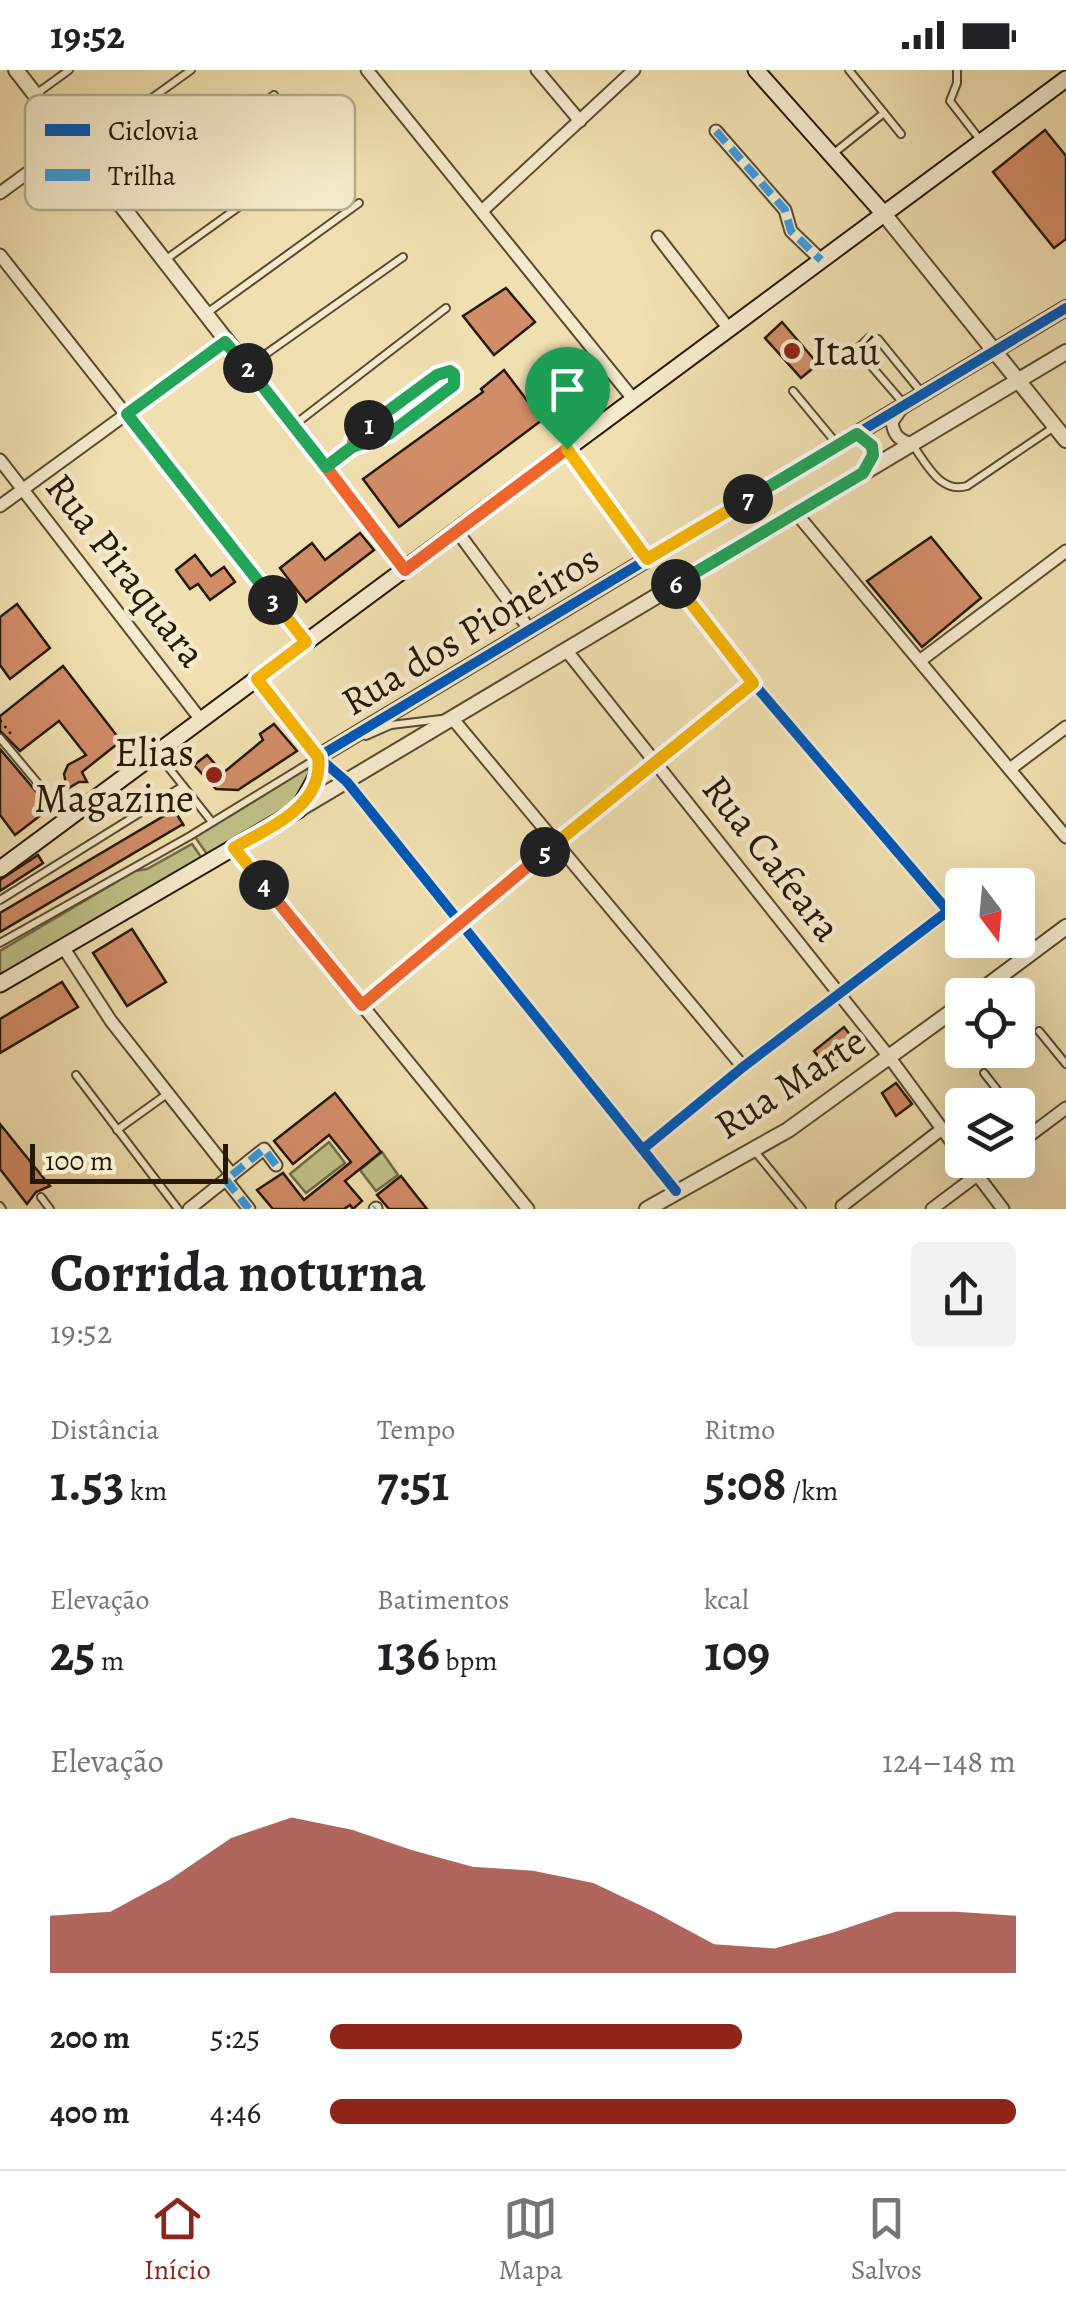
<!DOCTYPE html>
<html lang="pt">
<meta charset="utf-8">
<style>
:root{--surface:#fff;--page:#f2f2f2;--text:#202124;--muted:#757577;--line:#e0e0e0;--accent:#8f2418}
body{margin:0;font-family:Alegreya,serif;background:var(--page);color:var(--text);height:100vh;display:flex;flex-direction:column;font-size:38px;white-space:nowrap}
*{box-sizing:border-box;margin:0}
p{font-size:32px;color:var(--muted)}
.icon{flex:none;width:55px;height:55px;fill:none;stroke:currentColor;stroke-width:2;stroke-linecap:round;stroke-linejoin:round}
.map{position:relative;height:1139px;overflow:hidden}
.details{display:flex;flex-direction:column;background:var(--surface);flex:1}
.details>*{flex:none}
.needle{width:65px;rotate:164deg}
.fabs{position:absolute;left:945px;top:798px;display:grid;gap:20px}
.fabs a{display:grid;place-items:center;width:90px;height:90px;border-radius:10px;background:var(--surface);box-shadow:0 10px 40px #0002;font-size:50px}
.scale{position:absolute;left:30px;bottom:25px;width:198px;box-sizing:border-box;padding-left:10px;border:5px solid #261805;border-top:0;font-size:28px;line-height:35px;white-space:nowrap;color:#261805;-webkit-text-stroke:8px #f5eacc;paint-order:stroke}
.pin{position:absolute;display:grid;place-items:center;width:85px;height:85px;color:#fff;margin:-102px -42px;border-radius:50% 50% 50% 0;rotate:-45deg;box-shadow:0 0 10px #0007}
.pin .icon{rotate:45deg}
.km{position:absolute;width:50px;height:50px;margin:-25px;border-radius:50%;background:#222;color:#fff;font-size:28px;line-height:50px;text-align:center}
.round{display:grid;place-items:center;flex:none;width:105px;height:105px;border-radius:10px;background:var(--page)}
.overview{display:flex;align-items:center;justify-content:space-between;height:170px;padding:0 50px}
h1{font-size:55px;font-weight:700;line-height:75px}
.metrics{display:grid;grid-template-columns:repeat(3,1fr);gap:15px;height:170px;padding:10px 50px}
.metrics div{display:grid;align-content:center}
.metrics b{font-size:50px;font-weight:700}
.metrics small{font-size:28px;font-weight:400}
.metrics p{font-size:28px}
.chart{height:280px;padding:20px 50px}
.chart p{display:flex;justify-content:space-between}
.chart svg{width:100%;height:180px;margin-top:10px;fill:var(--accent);opacity:.7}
ul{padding:0 50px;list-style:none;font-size:32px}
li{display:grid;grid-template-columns:160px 120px 1fr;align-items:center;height:75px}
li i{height:25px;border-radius:12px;background:var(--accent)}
.status{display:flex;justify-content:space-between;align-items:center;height:70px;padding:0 50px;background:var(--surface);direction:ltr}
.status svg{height:28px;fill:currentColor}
.menu{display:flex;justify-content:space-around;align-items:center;height:140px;border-top:2px solid var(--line);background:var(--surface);font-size:28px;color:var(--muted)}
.menu a{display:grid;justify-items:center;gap:5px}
.menu .selected{color:var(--accent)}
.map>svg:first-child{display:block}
.green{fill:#bfc087;stroke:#726c46;stroke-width:2.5}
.building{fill:#d18c68;stroke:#261805;stroke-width:2.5}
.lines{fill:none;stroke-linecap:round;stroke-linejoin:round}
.service-casing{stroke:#584a30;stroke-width:10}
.minor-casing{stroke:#584a30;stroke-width:15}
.tertiary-casing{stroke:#584a30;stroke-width:18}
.secondary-casing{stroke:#261805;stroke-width:19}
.path{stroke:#261805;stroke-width:2.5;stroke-dasharray:2.5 5;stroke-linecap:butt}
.service{stroke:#f5eacc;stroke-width:6}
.minor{stroke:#f5eacc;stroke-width:11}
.tertiary{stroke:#f5eacc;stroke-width:14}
.secondary{stroke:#f5eacc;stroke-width:15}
.quiet{stroke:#3c9add;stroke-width:8;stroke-dasharray:15 8;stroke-linecap:butt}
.cycleway-casing{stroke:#f5eacc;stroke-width:16}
.cycleway{stroke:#0057b8;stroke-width:10}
.split-1-casing{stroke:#fff;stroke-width:20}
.split-2-casing{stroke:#fff;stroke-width:20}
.split-3-casing{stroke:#fff;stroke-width:20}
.split-4-casing{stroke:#fff;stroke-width:20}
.split-5-casing{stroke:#fff;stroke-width:20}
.split-6-casing{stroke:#fff;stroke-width:20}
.split-7-casing{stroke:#fff;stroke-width:20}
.split-8-casing{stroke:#fff;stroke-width:20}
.split-1{stroke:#f0652b;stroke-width:12}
.split-2{stroke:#22a559;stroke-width:12}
.split-3{stroke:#22a559;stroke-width:12}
.split-4{stroke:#f5b400;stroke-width:12}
.split-5{stroke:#f0652b;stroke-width:12}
.split-6{stroke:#f5b400;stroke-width:12}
.split-7{stroke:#22a559;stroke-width:12}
.split-8{stroke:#f5b400;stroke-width:12}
.poi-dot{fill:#8f2418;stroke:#f5eacc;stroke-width:4}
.labels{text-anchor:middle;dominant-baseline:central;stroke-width:9;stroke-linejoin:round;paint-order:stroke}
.poi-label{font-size:40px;fill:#261805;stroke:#f5eacc;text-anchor:start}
.street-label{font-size:40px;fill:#261805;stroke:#f5eacc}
.key{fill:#f5eacc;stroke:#b7ab90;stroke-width:2.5}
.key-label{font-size:28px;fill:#261805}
</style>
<div class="status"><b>19:52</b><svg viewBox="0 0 49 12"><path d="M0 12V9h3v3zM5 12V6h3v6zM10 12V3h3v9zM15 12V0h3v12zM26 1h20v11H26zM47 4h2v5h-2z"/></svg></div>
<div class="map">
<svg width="1066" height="1139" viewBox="0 0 1066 1139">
<rect width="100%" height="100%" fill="#f0dfb0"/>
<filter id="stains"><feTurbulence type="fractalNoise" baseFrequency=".002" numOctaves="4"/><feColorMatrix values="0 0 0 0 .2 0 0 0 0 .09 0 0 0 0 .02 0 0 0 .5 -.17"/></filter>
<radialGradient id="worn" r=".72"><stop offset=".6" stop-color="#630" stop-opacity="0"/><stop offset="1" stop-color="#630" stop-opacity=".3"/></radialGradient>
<g class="green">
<polygon points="315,690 297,740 211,790 193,764"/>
<polygon points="192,774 206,794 0,913 0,881 135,801 147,799"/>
<polygon points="329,1072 345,1093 306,1123 290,1104"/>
<polygon points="382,1082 398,1105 376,1121 360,1100"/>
</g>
<g class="building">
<polygon points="1045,60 1066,86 1066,169 1054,178 993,102"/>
<polygon points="506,218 535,252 494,285 463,246"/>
<polygon points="782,252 818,294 801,308 765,268"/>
<polygon points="504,300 542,350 399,457 363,409 483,322 481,319"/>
<polygon points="360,463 374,480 306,532 280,498 312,473 325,490"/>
<polygon points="931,467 981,528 922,577 867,511"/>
<polygon points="195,485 211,506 224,497 235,512 210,530 198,514 190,519 176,500"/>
<polygon points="17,534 50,578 10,609 0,595 0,547"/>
<polygon points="63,596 121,671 82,702 87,712 79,712 67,719 64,704 68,695 86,685 59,651 20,681 0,661 0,646"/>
<polygon points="274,654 297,681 238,720 216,719 194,695 207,685 223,703 263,670 260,664"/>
<polygon points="0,679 50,738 15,765 0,745"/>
<polygon points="174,740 183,754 0,862 0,843"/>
<polygon points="38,785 43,793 0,821 0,810"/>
<polygon points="132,859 166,912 127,936 93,883"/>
<polygon points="62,912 78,937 0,983 0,949"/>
<polygon points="844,957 861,979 830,1002 814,981"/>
<polygon points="896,1013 912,1034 896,1046 882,1023"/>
<polygon points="335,1023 381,1082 345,1111 362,1131 353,1139 350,1135 344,1139 273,1139 257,1120 283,1103 304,1130 351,1092 329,1065 293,1094 274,1071"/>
<polygon points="0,1054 50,1116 36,1122 27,1134 0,1099"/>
<polygon points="401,1106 415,1124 427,1139 389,1139 377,1125"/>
</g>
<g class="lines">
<g class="service-casing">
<g id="service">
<polyline points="849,0 901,64"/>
<polyline points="957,0 957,13 950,31 981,71"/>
<polyline points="36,24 69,0"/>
<polyline points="78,81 191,0"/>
<polyline points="834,83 884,43"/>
<polyline points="122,134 274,25"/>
<polyline points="165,190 318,80"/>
<polyline points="207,243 359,133"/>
<polyline points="249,296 403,187"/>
<polyline points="793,321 837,374"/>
<polyline points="904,334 860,283 859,277 870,267 878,269 922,323"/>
<polyline points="294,355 446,238"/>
<path d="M912,374C926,393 940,424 967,416L1054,357"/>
<polyline points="327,396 351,377 389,364 453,315 454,304 450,301 437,305 358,363 351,377"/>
<polyline points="366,666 391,655 441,649"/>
<polyline points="0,668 67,748"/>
<polyline points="157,683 212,752"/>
<polyline points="0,830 183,716"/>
<polyline points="0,873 190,766 314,690"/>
<polyline points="1039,961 1066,994"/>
<polyline points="984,1003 1009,1035"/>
<polyline points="76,1005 178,1139"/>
<polyline points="1018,1046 1031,1063"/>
<polyline points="117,1060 167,1024"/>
<polyline points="753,1079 802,1139"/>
<polyline points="41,1127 50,1139"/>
<polyline points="0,1136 2,1139"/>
</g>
</g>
<g class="minor-casing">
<g id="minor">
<polyline points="367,0 634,330"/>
<polyline points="537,0 580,51"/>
<polyline points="716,61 785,140 791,161 821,190"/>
<polyline points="0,123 71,71"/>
<polyline points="482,141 634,0"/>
<polyline points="658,167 729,259"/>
<polyline points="0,185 306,573"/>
<path d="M902,338L892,352C894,366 899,370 912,374"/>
<polyline points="857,364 872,376 873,385 866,400"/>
<polyline points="567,379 647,489"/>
<polyline points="0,390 201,650"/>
<polyline points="0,436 225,272"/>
<polyline points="796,443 1066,767"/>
<polyline points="457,461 530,560"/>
<polyline points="566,580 890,988 962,1086"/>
<polyline points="921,590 1066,481"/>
<polyline points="452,648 743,997"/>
<polyline points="318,687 347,712 676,1121"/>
<polyline points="1010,699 1066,657"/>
<polyline points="234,778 528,1139"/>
<polyline points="63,877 111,951 232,1105"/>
<polyline points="362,935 753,613"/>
<polyline points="1018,1074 1066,1038"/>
<polyline points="643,1079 743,997 948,841 753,613 676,515"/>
<polyline points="966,1090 1003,1139"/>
<polyline points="226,1110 249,1139"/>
<polyline points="842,1136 942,1059"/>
<polyline points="189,1139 264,1079 276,1095"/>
<polyline points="375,1139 376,1138"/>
<polyline points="932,1139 997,1090"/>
</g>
</g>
<g class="tertiary-casing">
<g id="tertiary">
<polyline points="16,0 405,500"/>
<polyline points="884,144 1066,370"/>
<polyline points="318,687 1066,238"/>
<polyline points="298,740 1066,282"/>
<polyline points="975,925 1066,857"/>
<polyline points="647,1139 788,1060 962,934"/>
</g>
</g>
<g class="secondary-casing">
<g id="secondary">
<polyline points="756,0 884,144"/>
<polyline points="0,799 1066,9"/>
<polyline points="0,914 298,740 317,706 318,687 257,609"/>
</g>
</g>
<g class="path">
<polyline points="0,650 11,664"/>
<polyline points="171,735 185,758"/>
</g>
<use href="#service" class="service"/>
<use href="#minor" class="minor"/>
<use href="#tertiary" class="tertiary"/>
<use href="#secondary" class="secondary"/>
<g class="quiet">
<polyline points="716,61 785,140 791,161 821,190"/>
<polyline points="232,1105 264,1079 276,1095"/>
<polyline points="226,1110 249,1139"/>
<polyline points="375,1139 376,1138"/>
</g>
<g class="cycleway-casing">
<g id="cycleway">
<polyline points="643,1079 743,997 948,841 753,613 676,515"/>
<polyline points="676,1121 347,712 318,687 1066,238"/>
</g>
</g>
<use href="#cycleway" class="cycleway"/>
</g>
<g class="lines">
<g class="split-1-casing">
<polyline id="split-1" points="369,355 354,368 352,377 326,397 405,500 567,379"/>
</g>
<g class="split-2-casing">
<polyline id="split-2" points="248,298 326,397 352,377 389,364 454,315 454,304 450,301 437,305 369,355"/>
</g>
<g class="split-3-casing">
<polyline id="split-3" points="248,298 225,272 127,344 273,530"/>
</g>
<g class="split-4-casing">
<path id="split-4" d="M264,815L234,778C268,758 325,736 318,687L257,609L306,572L273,530"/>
</g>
<g class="split-5-casing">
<polyline id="split-5" points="264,815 362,935 545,782"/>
</g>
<g class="split-6-casing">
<polyline id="split-6" points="545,782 753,613 676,514"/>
</g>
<g class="split-7-casing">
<polyline id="split-7" points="676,514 863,403 873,385 872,376 857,364 748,429"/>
</g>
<g class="split-8-casing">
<polyline id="split-8" points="567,379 647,489 748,429"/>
</g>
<use href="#split-1" class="split-1"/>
<use href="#split-2" class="split-2"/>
<use href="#split-3" class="split-3"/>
<use href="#split-4" class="split-4"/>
<use href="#split-5" class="split-5"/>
<use href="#split-6" class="split-6"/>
<use href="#split-7" class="split-7"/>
<use href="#split-8" class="split-8"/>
</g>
<g class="poi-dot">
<circle cx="792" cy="281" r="10"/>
<circle cx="214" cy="705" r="10"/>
</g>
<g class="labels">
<g class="poi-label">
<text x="812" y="281">Itaú</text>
<text x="194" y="682" text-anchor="end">Elias<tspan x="194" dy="46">Magazine</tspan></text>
</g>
<g class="street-label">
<text transform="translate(126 500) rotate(52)">Rua Piraquara</text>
<text transform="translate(470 560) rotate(-31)">Rua dos Pioneiros</text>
<text transform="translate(772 788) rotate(52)">Rua Cafeara</text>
<text transform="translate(790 1013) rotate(-33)">Rua Marte</text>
</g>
</g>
<rect x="25" y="25" width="330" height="115" rx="15" class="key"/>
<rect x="45" y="54" width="45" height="12" fill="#0057b8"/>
<rect x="45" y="99" width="45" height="12" fill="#3c9add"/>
<g class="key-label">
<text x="108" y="70">Ciclovia</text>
<text x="108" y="115">Trilha</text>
</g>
<rect width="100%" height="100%" filter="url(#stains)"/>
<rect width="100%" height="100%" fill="url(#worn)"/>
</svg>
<div class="fabs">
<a><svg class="needle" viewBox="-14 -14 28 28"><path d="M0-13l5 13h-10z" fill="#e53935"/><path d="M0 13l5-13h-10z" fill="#757577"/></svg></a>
<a><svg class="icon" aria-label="locate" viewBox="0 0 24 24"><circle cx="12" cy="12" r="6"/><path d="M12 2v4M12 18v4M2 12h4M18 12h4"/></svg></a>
<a><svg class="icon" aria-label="layers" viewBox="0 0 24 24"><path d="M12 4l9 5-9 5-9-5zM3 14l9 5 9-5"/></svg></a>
</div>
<div class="scale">100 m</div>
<div class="pin" style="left:567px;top:379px;background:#1e9e55"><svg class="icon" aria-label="arrive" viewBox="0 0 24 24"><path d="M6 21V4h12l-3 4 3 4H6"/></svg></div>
<b class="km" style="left:369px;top:355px">1</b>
<b class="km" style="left:248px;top:298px">2</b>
<b class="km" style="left:273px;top:530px">3</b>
<b class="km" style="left:264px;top:815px">4</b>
<b class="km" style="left:545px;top:782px">5</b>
<b class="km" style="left:676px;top:514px">6</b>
<b class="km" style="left:748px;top:429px">7</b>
</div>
<section class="details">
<div class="overview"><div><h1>Corrida noturna</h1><p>19:52</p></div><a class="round"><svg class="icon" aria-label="share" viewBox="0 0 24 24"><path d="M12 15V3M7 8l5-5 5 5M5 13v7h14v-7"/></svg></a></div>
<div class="metrics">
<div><p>Distância</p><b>1.53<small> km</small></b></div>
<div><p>Tempo</p><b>7:51</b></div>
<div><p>Ritmo</p><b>5:08<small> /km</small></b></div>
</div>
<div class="metrics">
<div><p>Elevação</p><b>25<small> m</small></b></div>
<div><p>Batimentos</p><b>136<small> bpm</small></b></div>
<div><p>kcal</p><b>109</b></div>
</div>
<div class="chart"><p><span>Elevação</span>124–148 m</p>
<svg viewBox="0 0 160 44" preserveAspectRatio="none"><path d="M0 44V30L10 29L20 21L30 11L40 6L50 9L60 14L70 18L80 19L90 22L100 29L110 37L120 38L130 34L140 29L150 29L160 30V44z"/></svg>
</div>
<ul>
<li><b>200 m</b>5:25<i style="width:60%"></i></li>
<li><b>400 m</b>4:46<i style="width:100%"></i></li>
</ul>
</section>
<nav class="menu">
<a class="selected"><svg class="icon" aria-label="home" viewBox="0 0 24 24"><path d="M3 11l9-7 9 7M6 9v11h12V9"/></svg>Início</a>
<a><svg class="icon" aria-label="map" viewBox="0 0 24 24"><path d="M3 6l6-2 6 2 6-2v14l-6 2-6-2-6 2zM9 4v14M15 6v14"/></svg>Mapa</a>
<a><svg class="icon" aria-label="saved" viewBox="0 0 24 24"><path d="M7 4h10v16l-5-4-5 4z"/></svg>Salvos</a>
</nav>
